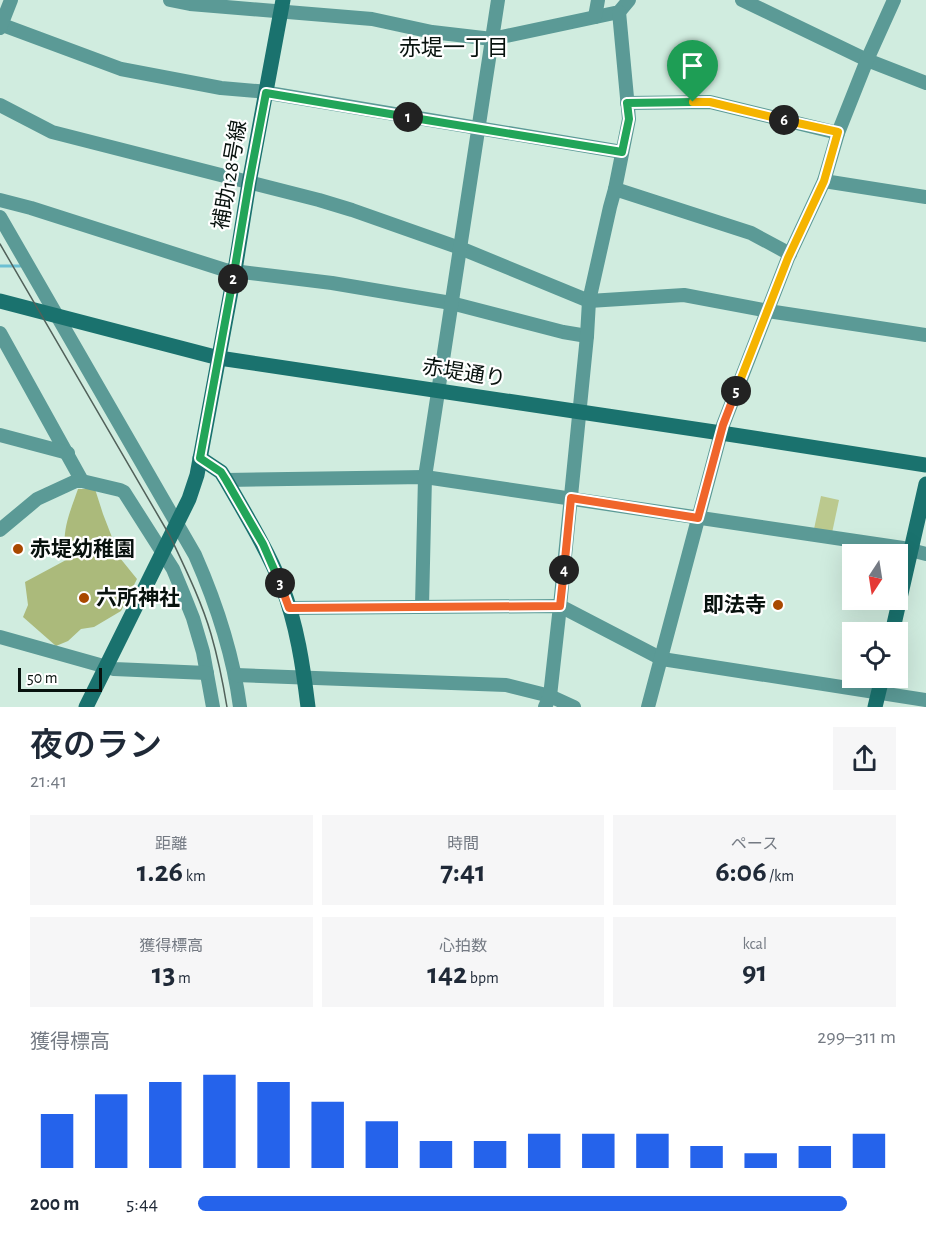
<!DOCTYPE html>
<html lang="ja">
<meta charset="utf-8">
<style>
:root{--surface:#fff;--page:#f6f6f7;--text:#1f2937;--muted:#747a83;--accent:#2563eb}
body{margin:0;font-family:"Alegreya Sans","Noto Sans JP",sans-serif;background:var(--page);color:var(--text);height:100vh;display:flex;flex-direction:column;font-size:22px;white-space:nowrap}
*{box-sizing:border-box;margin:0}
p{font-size:20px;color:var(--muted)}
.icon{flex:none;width:33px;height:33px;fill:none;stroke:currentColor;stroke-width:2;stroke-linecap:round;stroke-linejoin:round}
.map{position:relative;height:707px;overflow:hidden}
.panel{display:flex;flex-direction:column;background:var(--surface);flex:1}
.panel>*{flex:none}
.needle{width:39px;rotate:192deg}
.tools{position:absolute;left:842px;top:544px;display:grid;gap:12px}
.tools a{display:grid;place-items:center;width:66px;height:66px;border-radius:0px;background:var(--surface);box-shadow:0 6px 24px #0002;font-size:30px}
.scale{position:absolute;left:18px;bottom:15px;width:84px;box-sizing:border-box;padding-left:6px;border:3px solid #08120e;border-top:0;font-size:16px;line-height:21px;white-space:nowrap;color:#08120e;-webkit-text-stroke:4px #fff;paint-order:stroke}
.pin{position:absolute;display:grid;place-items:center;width:51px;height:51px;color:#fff;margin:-62px -26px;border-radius:50% 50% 50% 0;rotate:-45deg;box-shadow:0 0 6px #0007}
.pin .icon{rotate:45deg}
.km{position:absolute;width:30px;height:30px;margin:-15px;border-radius:50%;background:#222;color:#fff;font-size:16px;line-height:30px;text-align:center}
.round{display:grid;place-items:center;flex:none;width:63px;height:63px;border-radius:0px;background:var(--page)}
.head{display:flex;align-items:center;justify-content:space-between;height:102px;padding:0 30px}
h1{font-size:33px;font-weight:600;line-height:45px}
.figures{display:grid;grid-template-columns:repeat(3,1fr);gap:9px;height:102px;padding:6px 30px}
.figures div{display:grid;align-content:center;border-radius:0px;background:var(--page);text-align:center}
.figures b{font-size:30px;font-weight:600}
.figures small{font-size:16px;font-weight:400}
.figures p{font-size:16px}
.chart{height:168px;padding:12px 30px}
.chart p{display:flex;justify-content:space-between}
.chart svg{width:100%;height:108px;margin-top:6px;stroke:var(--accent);stroke-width:6}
ul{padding:0 30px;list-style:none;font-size:20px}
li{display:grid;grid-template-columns:96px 72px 1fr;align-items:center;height:45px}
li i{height:15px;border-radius:8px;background:var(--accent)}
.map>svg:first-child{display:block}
.green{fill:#bbc98e}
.forest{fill:#abba7b}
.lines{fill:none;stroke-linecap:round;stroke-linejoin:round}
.stream{stroke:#6dc0d3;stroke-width:3}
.street{stroke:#5b9a96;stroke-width:14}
.secondary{stroke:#1a726e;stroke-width:15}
.tram{stroke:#51615a;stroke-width:1.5}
.split-1-casing{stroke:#fff;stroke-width:12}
.split-2-casing{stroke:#fff;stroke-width:12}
.split-3-casing{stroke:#fff;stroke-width:12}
.split-4-casing{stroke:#fff;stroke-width:12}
.split-5-casing{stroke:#fff;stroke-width:12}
.split-6-casing{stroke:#fff;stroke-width:12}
.split-7-casing{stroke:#fff;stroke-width:12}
.split-1{stroke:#22a559;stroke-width:8}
.split-2{stroke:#22a559;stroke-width:8}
.split-3{stroke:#22a559;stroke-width:8}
.split-4{stroke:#f0652b;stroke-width:8}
.split-5{stroke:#f0652b;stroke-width:8}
.split-6{stroke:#f5b400;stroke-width:8}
.split-7{stroke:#f5b400;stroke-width:8}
.poi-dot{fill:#a94900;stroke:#fff;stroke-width:2}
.labels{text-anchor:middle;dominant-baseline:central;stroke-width:4.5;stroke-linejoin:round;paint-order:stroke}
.street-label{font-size:21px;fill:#08120e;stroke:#fff}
.poi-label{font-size:21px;font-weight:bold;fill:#08120e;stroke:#fff;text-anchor:start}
.neighbourhood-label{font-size:22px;fill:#08120e;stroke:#fff}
</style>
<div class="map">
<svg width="926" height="707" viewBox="0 0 926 707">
<rect width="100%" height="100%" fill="#d0ecdf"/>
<polygon class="green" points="821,496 839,500 832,533 814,529"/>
<path class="forest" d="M78,489H95L103,514L120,558L137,579L121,611L94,627L81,629L68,641L56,646L23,617L28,605L25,582L66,560C61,531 69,515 78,489Z"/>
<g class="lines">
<polyline class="stream" points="0,266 20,266"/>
<g class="street">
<polyline points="170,0 190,4 372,19 432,32 492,39 619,12 629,0"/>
<polyline points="742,0 867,60 926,83"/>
<polyline points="595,17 598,0"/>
<polyline points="0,24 121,69 221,88 257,91 622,152"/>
<polyline points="0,28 11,0"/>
<polyline points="627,103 710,102 838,133"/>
<polyline points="0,105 52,132 319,200 352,210 460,248 589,301 684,295 768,311 926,335"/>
<polyline points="824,181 926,197"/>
<polyline points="615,189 751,233 790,254"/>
<polyline points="0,200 31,208 225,270 332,283 451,303 563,332 587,336"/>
<path d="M0,217L195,555C217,605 233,653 240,707"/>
<polyline points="0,333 82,481"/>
<polyline points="0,435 68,453"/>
<polyline points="226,480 425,477 903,548 926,554"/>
<polyline points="0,530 37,499 76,481 82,481 120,490 124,492 173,569 183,593 193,618 203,652 213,707"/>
<polyline points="422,606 425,477 498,0"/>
<polyline points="289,608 560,606 662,659 926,700"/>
<polyline points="0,637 114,669 207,673"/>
<polyline points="236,675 506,685 550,696 574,707"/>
<polyline points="545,707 550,696 560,606 587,336 589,301 610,207 615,189 629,119 619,12"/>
<polyline points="648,707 723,425 788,258 824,181 838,133 867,60 894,0"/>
</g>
<g class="secondary">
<polyline points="0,301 219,358 721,433 926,465"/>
<path d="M200,458L221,472L226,480C246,515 267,549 282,586C297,625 303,666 308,707"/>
<polyline points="892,633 926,484"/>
<polyline points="86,707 189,499 197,475 235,270 249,183 283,0"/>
<polyline points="875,707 882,678"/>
</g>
<path class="tram" d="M0,244L170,536C185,568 201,600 211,634C218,658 223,683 227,707"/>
</g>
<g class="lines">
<g class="split-1-casing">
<polyline id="split-1" points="408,117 622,152 629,119 627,103 693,102"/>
</g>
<g class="split-2-casing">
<polyline id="split-2" points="233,279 249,183 266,93 408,117"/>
</g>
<g class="split-3-casing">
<polyline id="split-3" points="233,279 200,458 221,472 226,480 263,544 280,583"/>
</g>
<g class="split-4-casing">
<polyline id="split-4" points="280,583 289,608 560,606 564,570"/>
</g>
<g class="split-5-casing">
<polyline id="split-5" points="564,570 571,498 698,518 723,425 736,391"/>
</g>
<g class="split-6-casing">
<polyline id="split-6" points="736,391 788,258 824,181 838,132 784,120"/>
</g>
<g class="split-7-casing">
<polyline id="split-7" points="693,102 710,102 784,120"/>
</g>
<use href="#split-1" class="split-1"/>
<use href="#split-2" class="split-2"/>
<use href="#split-3" class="split-3"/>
<use href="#split-4" class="split-4"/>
<use href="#split-5" class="split-5"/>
<use href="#split-6" class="split-6"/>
<use href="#split-7" class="split-7"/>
</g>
<g class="poi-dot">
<circle cx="18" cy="549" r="6"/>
<circle cx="84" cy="598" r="6"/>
<circle cx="778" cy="605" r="6"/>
</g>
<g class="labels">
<g class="street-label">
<text transform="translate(230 175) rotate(-80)">補助128号線</text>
<text transform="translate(464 373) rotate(9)">赤堤通り</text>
</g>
<g class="poi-label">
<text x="30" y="549">赤堤幼稚園</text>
<text x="96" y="598">六所神社</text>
<text x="766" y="605" text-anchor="end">即法寺</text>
</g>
<g class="neighbourhood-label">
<text x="454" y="48">赤堤一丁目</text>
</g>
</g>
</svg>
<div class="tools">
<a><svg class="needle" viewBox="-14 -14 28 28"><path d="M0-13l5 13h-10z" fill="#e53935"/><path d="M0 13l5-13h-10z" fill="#747a83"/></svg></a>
<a><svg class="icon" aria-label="locate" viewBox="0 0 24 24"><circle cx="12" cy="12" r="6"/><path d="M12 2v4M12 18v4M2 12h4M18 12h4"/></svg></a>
</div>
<div class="scale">50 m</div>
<div class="pin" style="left:693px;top:102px;background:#1e9e55"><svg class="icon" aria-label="arrive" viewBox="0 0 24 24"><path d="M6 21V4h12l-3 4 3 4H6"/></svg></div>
<b class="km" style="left:408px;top:117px">1</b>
<b class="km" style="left:233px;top:279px">2</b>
<b class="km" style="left:280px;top:583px">3</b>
<b class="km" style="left:564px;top:570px">4</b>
<b class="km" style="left:736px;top:391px">5</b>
<b class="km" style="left:784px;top:120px">6</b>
</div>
<section class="panel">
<div class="head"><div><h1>夜のラン</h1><p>21:41</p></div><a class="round"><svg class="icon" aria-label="share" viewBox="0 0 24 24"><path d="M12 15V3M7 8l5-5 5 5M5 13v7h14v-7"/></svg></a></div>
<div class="figures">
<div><p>距離</p><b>1.26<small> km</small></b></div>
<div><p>時間</p><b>7:41</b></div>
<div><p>ペース</p><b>6:06<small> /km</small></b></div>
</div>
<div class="figures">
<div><p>獲得標高</p><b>13<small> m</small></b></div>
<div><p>心拍数</p><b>142<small> bpm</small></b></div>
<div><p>kcal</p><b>91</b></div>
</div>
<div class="chart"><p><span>獲得標高</span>299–311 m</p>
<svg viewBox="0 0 160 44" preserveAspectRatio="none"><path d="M5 44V22M15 44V14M25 44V9M35 44V6M45 44V9M55 44V17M65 44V25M75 44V33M85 44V33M95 44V30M105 44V30M115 44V30M125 44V35M135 44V38M145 44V35M155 44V30"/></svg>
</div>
<ul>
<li><b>200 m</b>5:44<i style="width:93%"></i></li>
</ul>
</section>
